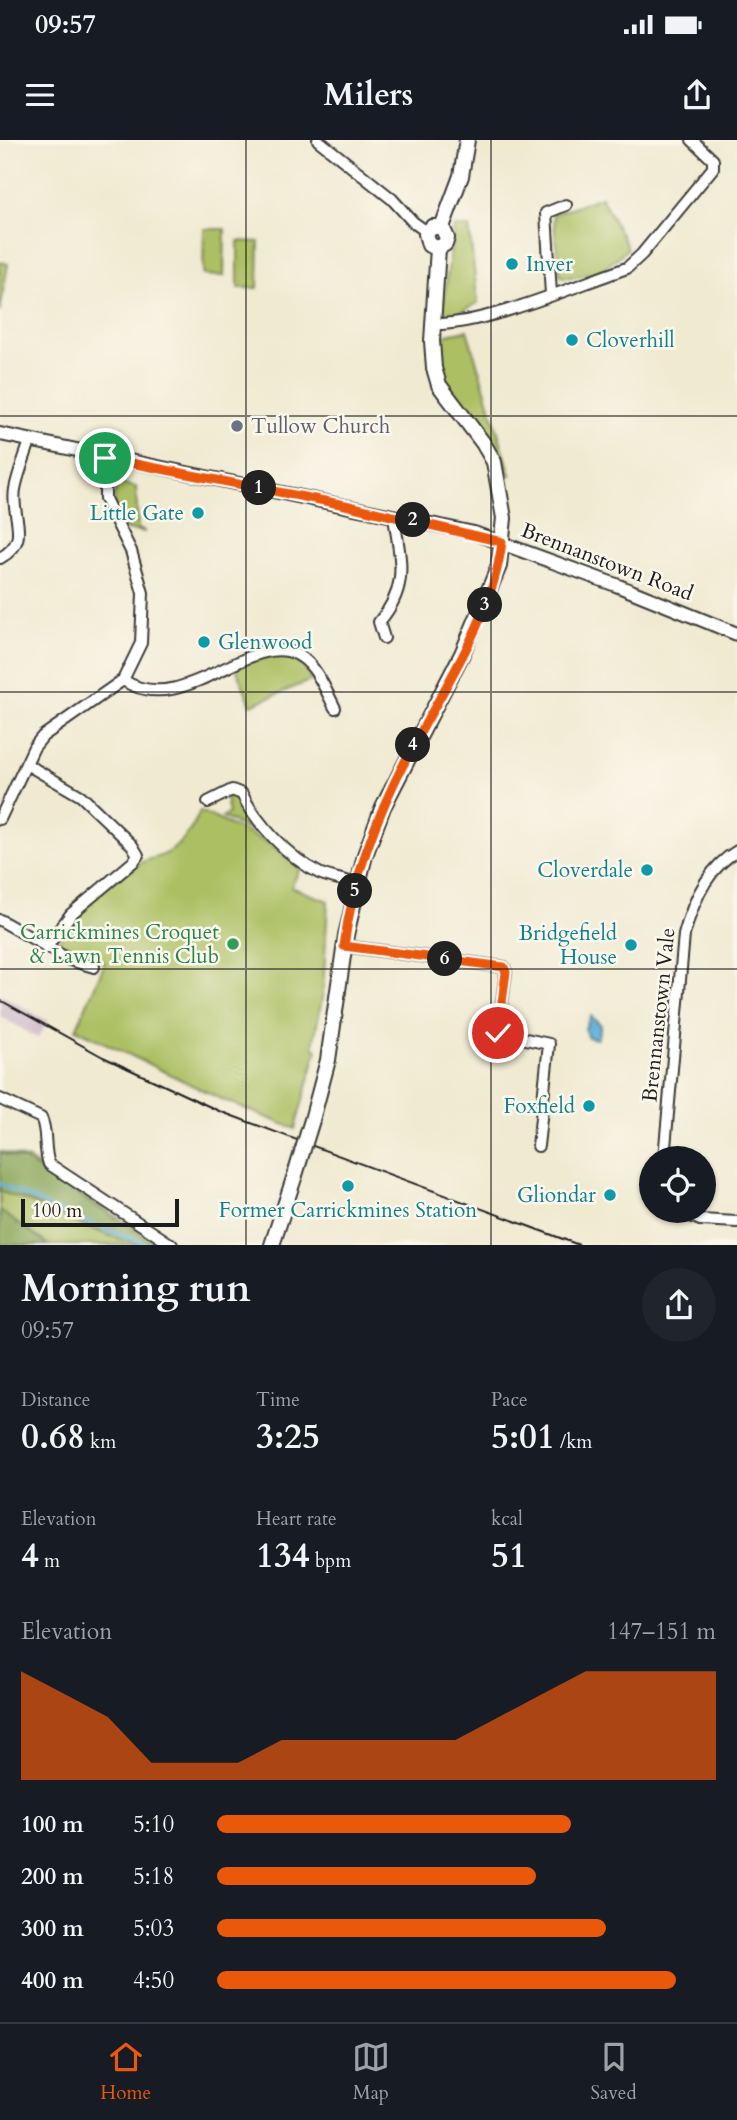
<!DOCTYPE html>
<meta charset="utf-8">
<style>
:root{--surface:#171b24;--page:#20242c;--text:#f1f3f6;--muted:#9ea1a6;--line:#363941;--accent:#ea580c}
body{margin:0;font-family:Cardo,serif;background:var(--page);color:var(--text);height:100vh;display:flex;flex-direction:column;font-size:26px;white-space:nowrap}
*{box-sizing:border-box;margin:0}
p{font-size:23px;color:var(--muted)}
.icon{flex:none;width:38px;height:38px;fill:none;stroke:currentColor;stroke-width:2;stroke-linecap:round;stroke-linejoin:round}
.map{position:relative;height:1105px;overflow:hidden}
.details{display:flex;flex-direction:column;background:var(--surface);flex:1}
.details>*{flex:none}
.controls{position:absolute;left:639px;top:1006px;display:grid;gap:14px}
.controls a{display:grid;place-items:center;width:77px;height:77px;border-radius:50%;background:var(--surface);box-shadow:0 2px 5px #0004;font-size:35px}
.scale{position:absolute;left:21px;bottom:18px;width:158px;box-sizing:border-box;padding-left:7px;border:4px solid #1c1c1c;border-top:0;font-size:19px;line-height:24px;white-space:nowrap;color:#1c1c1c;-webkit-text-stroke:5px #fbf7ec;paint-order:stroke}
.pin{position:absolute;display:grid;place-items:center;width:60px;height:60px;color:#fff;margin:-30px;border:4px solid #fff;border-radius:50%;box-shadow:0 2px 7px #0007}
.km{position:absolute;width:35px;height:35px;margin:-18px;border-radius:50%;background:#222;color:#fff;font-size:19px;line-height:35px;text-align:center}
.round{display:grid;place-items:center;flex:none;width:74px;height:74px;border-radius:37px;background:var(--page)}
.head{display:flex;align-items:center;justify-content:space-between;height:119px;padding:0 21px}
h1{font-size:38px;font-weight:600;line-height:52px}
.figures{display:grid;grid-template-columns:repeat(3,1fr);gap:10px;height:119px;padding:7px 21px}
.figures div{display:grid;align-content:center}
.figures b{font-size:35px;font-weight:600}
.figures small{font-size:19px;font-weight:400}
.figures p{font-size:19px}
.chart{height:196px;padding:14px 21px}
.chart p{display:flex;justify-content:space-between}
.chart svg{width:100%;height:126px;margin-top:7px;fill:var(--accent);opacity:.7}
ul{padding:0 21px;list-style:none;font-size:23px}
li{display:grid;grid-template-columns:112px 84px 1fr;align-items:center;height:52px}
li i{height:18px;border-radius:9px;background:var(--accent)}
.status{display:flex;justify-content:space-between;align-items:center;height:49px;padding:0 35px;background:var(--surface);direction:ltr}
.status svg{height:19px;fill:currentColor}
header{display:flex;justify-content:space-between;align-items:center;height:91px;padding:0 21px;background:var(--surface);font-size:32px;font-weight:600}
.tabs{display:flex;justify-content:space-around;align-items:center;height:98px;border-top:2px solid var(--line);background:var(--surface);font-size:19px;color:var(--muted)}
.tabs a{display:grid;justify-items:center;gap:4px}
.tabs .on{color:var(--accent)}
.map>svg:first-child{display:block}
.industrial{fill:#d0bdcc}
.green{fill:#acbf62;stroke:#646e3f;stroke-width:2}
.forest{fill:#89a658;stroke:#52613a;stroke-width:2}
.water{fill:#58add4;stroke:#3a6478;stroke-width:2}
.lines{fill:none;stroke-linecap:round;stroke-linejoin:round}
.stream{stroke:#58add4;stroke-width:3.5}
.minor-casing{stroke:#3c3b37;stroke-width:14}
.tertiary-casing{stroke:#3c3b37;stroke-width:16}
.secondary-casing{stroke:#3c3b37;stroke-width:18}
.minor{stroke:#fff;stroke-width:10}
.tertiary{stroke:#fff;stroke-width:12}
.secondary{stroke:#fff;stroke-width:14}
.tram{stroke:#1c1c1c;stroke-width:2}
.secondary-bridge-casing{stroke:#3c3b37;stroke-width:18;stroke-linecap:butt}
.secondary-bridge{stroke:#fff;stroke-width:14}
.route-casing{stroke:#fff;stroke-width:14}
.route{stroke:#ea580c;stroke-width:9}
.grid{fill:none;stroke:#1c1c1c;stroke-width:2;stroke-opacity:0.55}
.culture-dot{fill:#0f9aa8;stroke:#fbf7ec;stroke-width:2.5}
.worship-dot{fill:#6b7280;stroke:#fbf7ec;stroke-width:2.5}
.leisure-dot{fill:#2e9e5b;stroke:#fbf7ec;stroke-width:2.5}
.labels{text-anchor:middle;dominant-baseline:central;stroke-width:5;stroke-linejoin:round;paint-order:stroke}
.culture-label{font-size:21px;fill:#0d838f;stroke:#fbf7ec;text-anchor:end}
.worship-label{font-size:21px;fill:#5b616d;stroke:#fbf7ec;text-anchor:start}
.street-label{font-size:21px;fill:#1c1c1c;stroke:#fbf7ec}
.leisure-label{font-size:21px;fill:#27864d;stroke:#fbf7ec;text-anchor:end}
</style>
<div class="status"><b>09:57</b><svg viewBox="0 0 49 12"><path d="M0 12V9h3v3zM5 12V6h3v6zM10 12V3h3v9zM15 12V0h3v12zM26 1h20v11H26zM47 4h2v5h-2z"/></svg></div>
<header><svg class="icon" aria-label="menu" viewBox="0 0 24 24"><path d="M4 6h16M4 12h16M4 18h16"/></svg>Milers<svg class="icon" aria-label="share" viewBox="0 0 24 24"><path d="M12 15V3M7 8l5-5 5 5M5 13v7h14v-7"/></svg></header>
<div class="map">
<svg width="737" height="1105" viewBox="0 0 737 1105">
<rect width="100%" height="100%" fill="#fbf7ec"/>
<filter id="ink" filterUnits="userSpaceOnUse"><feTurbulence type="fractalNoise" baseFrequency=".0143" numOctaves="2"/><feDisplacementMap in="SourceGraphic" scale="14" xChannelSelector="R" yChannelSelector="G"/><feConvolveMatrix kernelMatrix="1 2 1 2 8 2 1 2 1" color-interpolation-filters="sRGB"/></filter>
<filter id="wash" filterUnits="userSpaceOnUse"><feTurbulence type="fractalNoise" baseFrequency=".00686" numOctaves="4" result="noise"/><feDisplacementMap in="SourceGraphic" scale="28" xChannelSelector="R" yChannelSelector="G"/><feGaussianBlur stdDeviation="1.57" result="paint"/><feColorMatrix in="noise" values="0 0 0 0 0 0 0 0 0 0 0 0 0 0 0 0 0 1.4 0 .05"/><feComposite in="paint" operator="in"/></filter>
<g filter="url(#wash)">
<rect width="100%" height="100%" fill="#f0ead1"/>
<polygon class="industrial" points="0,854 48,881 38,898 0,876"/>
<g class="green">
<path d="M601,57L628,108C609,127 587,142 560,136L553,74Z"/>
<polygon points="454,87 469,87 478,163 455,175 442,172"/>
<polygon points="204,89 225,89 224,136 203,135"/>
<polygon points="238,101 259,102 258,148 238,148"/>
<polygon points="0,122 8,124 0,172"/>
<polygon points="467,190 511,335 500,335 468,269 439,236 434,207 447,194"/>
<polygon points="116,343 136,347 138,389 145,392 126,390 114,365"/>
<polygon points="287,513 303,527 312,540 251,565 236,528 267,514"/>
<polygon points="234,654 238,656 252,680 274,701 222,677 229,673 226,659"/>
<path d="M200,671L269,703L301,727L291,747L328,761L323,853L313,905L317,910L295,989L221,959L76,889L105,823L95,818L82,821C75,817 63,813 60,805C54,786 125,731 142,722C152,717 162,718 172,710C186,698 193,688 200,671Z"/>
<polygon points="0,1011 29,1020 162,1105 43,1105 0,1076"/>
</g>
<g class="forest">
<path d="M0,1013L24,1020L156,1105C105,1105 52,1065 0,1052Z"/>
<polygon points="0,1071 49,1105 0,1105"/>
</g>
<polygon class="water" points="591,876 601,885 597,899 587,897 585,888"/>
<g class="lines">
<polyline class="stream" points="0,1044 70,1076 148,1105"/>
</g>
</g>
<g filter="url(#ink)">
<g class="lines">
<g class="minor-casing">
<g id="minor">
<polyline points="318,0 392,59 413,82 427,92"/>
<polyline points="551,154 546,73 566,65"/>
<path d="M432,184C483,186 577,145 627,128L642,114L713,28V20L692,0"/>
<path d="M0,418C33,400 10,377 15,349C18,333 25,317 30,301"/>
<path d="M384,498L379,482C410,446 400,420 394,377"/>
<path d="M123,540C189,584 265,470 311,526C321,537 328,555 335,568"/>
<polyline points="26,624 81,656 132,705 138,715 133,722 71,774 46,808"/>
<path d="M208,662L232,650L242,654C256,683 289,718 319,733C330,738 345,740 357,744"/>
<polyline points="0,679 34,607 43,596 123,540 141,503 143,453 131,411 105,359 105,318"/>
<polyline points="0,780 70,820 94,827"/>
<polyline points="344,806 504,827 506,832 498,893 549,904 538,1006"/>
<path d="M0,959L41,978C48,991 43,1008 49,1024L172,1105"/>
<path d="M664,1018L684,795C692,764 707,728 737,711"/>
<polyline points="679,1071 700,1080 737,1082"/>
</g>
</g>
<g class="tertiary-casing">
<polyline id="tertiary" points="0,294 474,393 616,445 737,494"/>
</g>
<g class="secondary-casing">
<g id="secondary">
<polyline points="442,87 461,36 467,0"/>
<polyline points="438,108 429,105 426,94 432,87 442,87"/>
<polyline points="438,108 445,104 447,98 442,87"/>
<polyline points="312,980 328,920 346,795 365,715 383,667 462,514 499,426 504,378 494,322 483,303 439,245 434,228 432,201 438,108"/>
<polyline points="272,1105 295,1035"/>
</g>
</g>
<use href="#minor" class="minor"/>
<use href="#tertiary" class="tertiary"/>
<use href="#secondary" class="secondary"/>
<polyline class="tram" points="0,860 103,917 219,971 579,1105"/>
<g class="secondary-bridge-casing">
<polyline id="secondary-bridge" points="295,1035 312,980"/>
</g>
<use href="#secondary-bridge" class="secondary-bridge"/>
</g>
</g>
<g class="lines" filter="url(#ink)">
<g class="route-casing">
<path id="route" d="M105,318L345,365L502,402C493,477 445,545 411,610C378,671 353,737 344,806L504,827L506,832L498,893"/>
</g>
<use href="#route" class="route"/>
</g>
<path class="grid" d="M246,0V1105M491,0V1105M0,276H737M0,552H737M0,829H737"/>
<g class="culture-dot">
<circle cx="512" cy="124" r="7"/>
<circle cx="572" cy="200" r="7"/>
<circle cx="198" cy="373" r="7"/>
<circle cx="204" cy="502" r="7"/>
<circle cx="647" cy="730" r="7"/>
<circle cx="631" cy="805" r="7"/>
<circle cx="589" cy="966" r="7"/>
<circle cx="348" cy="1046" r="7"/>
<circle cx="610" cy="1055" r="7"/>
</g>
<circle class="worship-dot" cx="237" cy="286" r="7"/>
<circle class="leisure-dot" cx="233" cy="804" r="7"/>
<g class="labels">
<g class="culture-label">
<text x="526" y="124" text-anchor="start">Inver</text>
<text x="586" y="200" text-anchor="start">Cloverhill</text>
<text x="184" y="373">Little Gate</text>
<text x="218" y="502" text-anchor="start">Glenwood</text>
<text x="633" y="730">Cloverdale</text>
<text x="617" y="793">Bridgefield<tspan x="617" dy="24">House</tspan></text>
<text x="575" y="966">Foxfield</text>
<text x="596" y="1055">Gliondar</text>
<text x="348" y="1070" text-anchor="middle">Former Carrickmines Station</text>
</g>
<g class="worship-label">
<text x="251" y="286">Tullow Church</text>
</g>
<g class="street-label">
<text transform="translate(607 422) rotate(21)">Brennanstown Road</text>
<text transform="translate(659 875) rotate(-84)">Brennanstown Vale</text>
</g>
<g class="leisure-label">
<text x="219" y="792">Carrickmines Croquet<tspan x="219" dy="24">&amp; Lawn Tennis Club</tspan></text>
</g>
</g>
</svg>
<div class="controls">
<a><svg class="icon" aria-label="locate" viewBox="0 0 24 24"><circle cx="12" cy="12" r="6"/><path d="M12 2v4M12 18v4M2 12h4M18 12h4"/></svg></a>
</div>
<div class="scale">100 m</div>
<div class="pin" style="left:105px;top:318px;background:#1e9e55"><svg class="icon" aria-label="arrive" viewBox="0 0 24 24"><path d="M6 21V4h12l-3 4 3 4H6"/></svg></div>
<div class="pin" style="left:498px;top:893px;background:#d93025"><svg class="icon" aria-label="check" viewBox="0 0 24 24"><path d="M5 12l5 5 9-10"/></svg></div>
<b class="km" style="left:259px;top:348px">1</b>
<b class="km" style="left:413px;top:380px">2</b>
<b class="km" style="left:485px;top:465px">3</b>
<b class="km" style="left:413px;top:605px">4</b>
<b class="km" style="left:355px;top:751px">5</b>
<b class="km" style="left:445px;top:819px">6</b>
</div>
<section class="details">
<div class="head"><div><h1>Morning run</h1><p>09:57</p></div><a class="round"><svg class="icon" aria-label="share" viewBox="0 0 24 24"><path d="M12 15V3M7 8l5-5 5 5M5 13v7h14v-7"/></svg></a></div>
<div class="figures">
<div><p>Distance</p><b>0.68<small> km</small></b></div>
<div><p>Time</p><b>3:25</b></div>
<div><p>Pace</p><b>5:01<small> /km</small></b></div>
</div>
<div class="figures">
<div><p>Elevation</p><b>4<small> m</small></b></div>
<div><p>Heart rate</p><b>134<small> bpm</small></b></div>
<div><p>kcal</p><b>51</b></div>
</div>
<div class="chart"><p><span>Elevation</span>147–151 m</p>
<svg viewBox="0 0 160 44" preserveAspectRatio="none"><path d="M0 44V6L10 14L20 22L30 38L40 38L50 38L60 30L70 30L80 30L90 30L100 30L110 22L120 14L130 6L140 6L150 6L160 6V44z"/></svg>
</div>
<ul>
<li><b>100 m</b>5:10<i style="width:71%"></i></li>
<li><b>200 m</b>5:18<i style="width:64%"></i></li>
<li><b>300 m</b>5:03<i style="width:78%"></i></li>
<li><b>400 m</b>4:50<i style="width:92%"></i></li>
</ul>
</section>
<nav class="tabs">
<a class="on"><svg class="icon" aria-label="home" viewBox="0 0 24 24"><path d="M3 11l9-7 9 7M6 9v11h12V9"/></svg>Home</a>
<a><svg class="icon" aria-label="map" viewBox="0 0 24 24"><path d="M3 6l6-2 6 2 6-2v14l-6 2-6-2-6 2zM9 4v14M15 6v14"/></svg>Map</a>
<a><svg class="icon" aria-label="saved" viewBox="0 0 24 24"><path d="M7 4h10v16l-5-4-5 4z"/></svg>Saved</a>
</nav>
